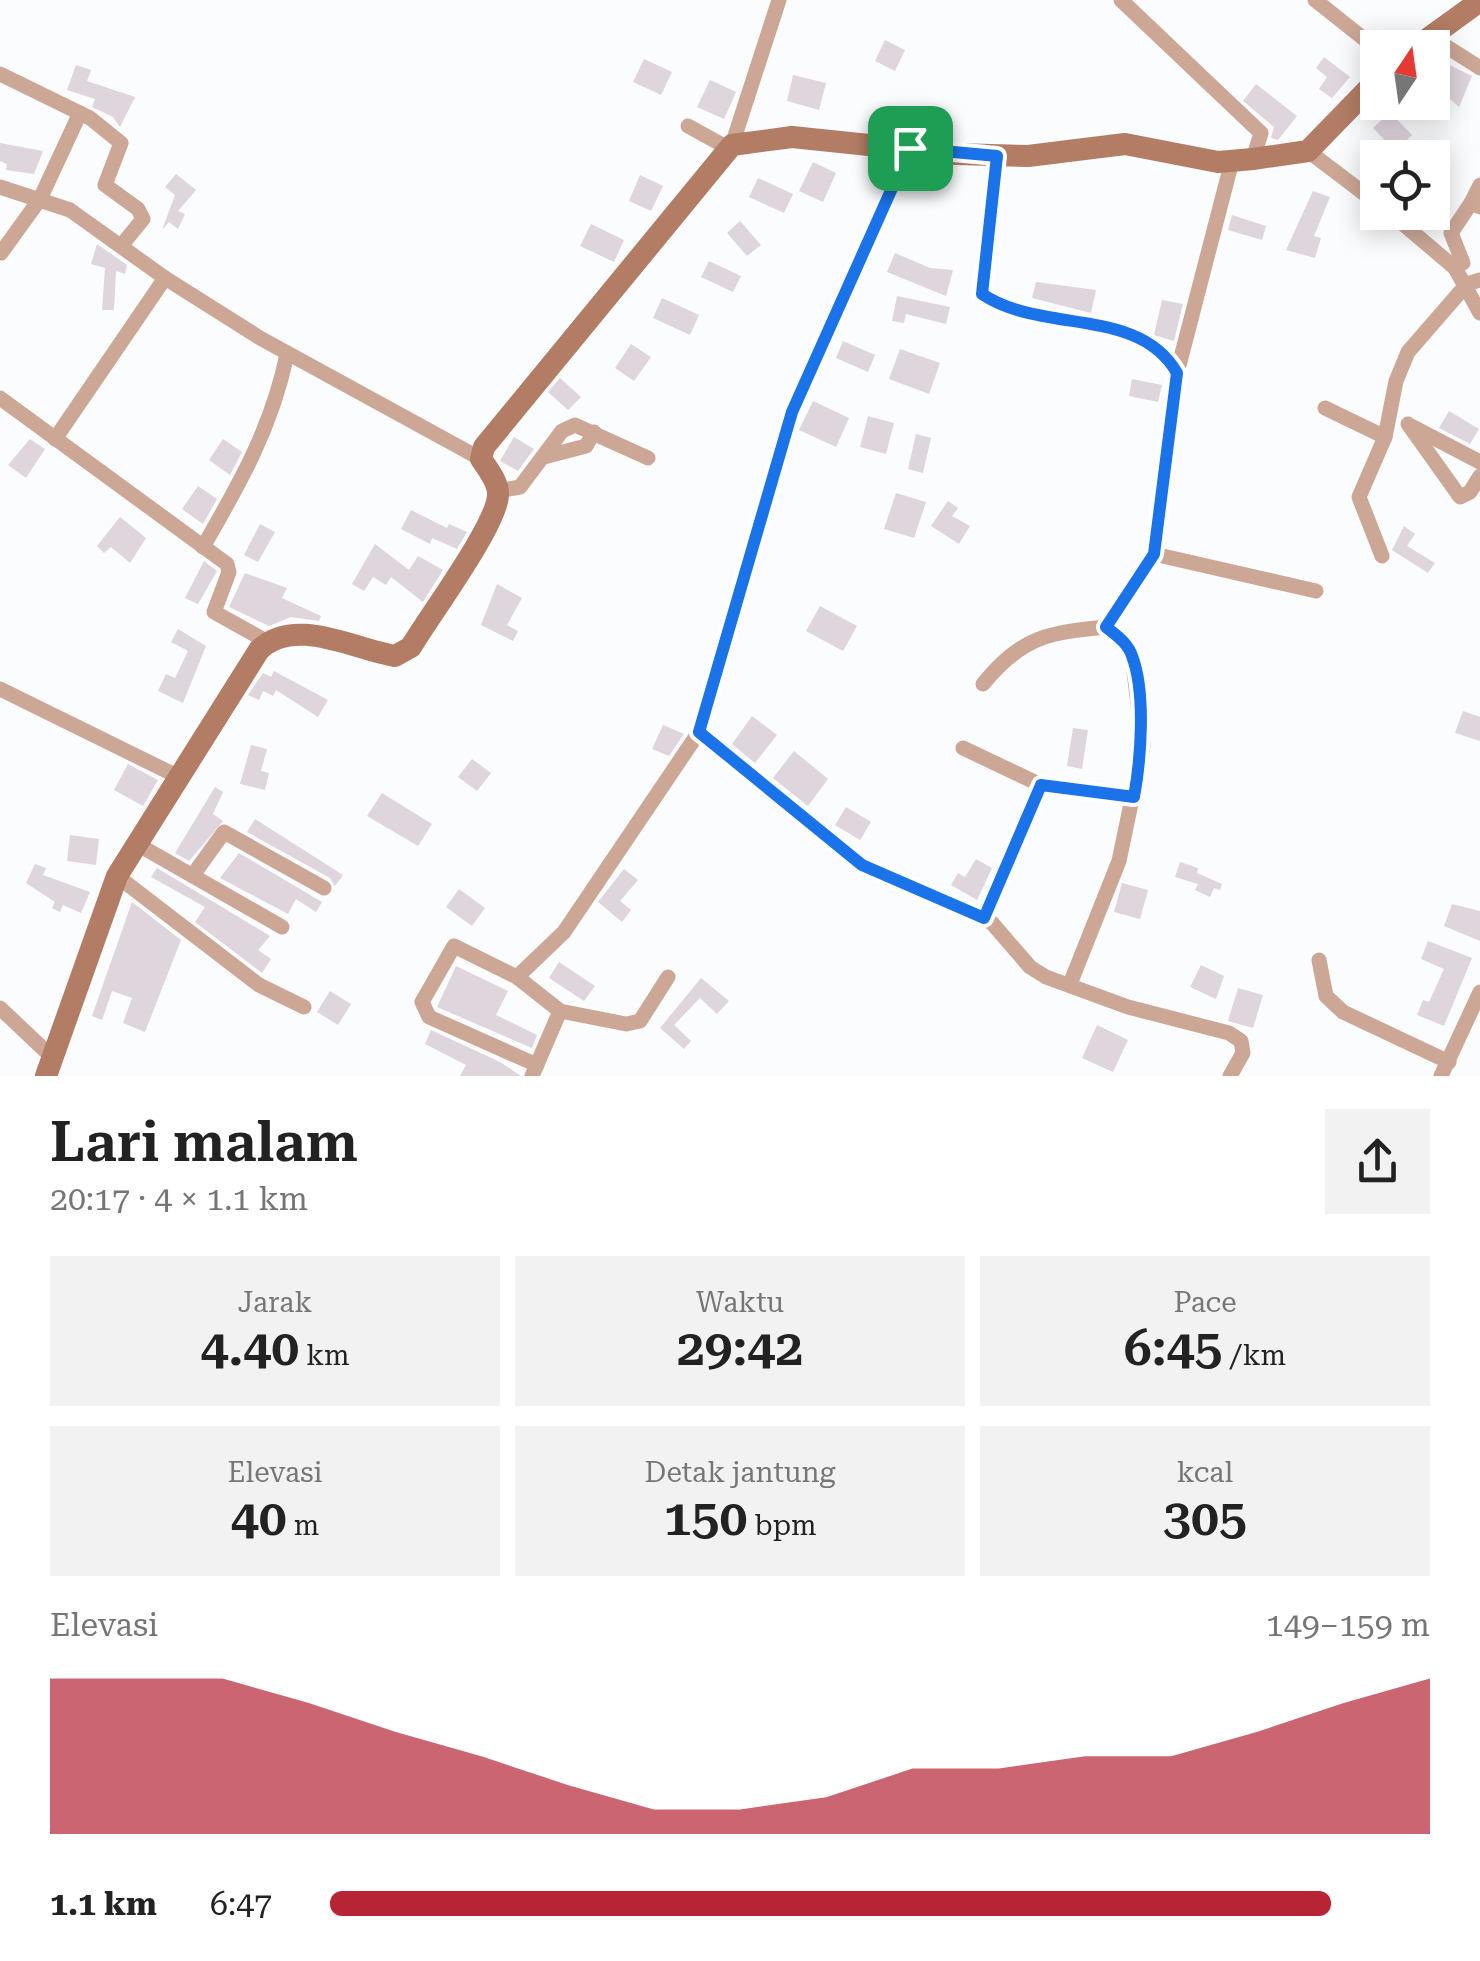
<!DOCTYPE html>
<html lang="id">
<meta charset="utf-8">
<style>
:root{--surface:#fff;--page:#f2f2f2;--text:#222;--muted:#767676;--accent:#b62436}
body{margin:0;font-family:"Roboto Serif",serif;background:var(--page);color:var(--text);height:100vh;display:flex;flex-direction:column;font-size:38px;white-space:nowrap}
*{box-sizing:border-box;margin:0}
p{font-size:32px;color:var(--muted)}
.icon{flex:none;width:55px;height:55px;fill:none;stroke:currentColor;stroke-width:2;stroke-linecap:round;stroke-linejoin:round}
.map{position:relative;height:1076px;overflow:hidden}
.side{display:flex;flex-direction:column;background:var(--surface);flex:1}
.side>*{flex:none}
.needle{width:65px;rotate:13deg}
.fabs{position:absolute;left:1360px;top:30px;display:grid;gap:20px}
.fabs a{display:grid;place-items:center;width:90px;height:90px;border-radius:0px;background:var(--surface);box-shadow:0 5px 25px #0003;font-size:50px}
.pin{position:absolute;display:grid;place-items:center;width:85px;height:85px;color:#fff;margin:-42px;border-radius:20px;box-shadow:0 5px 15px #0006}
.round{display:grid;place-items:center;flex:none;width:105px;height:105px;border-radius:0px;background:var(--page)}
.overview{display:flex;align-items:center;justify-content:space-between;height:170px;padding:0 50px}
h1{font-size:55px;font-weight:600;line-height:75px}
.metrics{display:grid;grid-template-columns:repeat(3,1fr);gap:15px;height:170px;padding:10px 50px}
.metrics div{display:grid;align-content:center;border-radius:0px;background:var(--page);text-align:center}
.metrics b{font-size:50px;font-weight:600}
.metrics small{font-size:28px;font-weight:400}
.metrics p{font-size:28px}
.chart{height:280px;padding:20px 50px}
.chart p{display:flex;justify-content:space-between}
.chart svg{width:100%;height:180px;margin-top:10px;fill:var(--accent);opacity:.7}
ul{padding:0 50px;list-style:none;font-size:32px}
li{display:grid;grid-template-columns:160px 120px 1fr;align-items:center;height:75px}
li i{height:25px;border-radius:12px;background:var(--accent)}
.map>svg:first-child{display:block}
.building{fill:#dfd5dd}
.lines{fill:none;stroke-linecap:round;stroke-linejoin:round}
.street{stroke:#cca796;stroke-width:15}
.secondary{stroke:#b27d64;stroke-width:22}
.route-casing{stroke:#fff;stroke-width:20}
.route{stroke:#1a73e8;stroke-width:12}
</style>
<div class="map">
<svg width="1480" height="1076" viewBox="0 0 1480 1076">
<rect width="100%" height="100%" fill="#fbfcfe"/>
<g class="building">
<polygon points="885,40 905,50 895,71 875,61"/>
<polygon points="1324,57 1350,77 1332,98 1319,89 1327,77 1316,68"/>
<polygon points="644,59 672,72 661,95 633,82"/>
<polygon points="1437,59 1472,76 1459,107 1434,85 1444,74 1433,69"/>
<polygon points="76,65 91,70 87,81 135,97 120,127 113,117 92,107 95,99 67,90"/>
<polygon points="793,75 826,83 819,110 787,101"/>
<polygon points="710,80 736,92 724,119 697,107"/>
<polygon points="1256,84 1297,116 1278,140 1271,138 1274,127 1243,101"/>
<polygon points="1390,112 1412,135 1395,151 1373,128"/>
<polygon points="0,143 43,151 34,174 6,170 7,164 0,161"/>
<polygon points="813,162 836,173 823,202 799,191"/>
<polygon points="176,174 196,190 178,211 185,214 178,229 169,222 162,230 175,195 165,187"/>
<polygon points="640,175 663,186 651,211 629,201"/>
<polygon points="758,178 793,194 784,213 749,197"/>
<polygon points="1313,191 1330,197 1314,236 1321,238 1315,258 1286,250"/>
<polygon points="1232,215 1266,226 1262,240 1228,230"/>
<polygon points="740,221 761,245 747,256 727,233"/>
<polygon points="591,224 624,240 614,262 580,246"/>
<polygon points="97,244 127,265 125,274 116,271 114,310 102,310 105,268 91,264"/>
<polygon points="895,253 930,268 953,270 946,296 887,272"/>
<polygon points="709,261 741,276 733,292 701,277"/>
<polygon points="1036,282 1096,290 1091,313 1032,298"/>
<polygon points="897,296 950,307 946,324 906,314 904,323 892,321"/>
<polygon points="662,298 699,315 690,335 653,318"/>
<polygon points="1162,300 1183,304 1174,341 1154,335"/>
<polygon points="843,341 875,355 868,372 836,358"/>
<polygon points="631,344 651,357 634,381 615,368"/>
<polygon points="900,349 940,363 929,394 889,379"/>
<polygon points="560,378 581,397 568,410 548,392"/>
<polygon points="1132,379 1162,385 1158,402 1129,396"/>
<polygon points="813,401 849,418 836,447 799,430"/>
<polygon points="1449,411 1479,429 1470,444 1439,428"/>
<polygon points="868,416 894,423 886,454 860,447"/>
<polygon points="916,434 931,438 923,473 908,469"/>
<polygon points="514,437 534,449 518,471 500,461"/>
<polygon points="30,439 45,449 26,478 8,465"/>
<polygon points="223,439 242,452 230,475 209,460"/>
<polygon points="198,486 217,499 203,524 182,509"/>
<polygon points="896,493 926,502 914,538 884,529"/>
<polygon points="948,501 958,508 952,516 970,526 959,544 931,526"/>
<polygon points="411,510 447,528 449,524 467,532 457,549 432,538 430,544 401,529"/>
<polygon points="120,517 146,538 130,563 111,547 104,553 97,546"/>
<polygon points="260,524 275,532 258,562 244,555"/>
<polygon points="1404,526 1415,534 1407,546 1435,563 1428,573 1392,550"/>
<polygon points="375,544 409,570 418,556 443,570 423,602 391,577 386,585 373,577 364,591 352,584"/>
<polygon points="204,561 217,571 198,604 185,598"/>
<polygon points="245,573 287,588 282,598 321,616 319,621 291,617 269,626 229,607"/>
<polygon points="497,584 522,598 507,625 518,631 513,641 481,625"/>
<polygon points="820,606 857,626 843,651 806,631"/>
<polygon points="178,629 206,646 183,703 158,691 166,674 175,678 188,651 171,642"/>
<polygon points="274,671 328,700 318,717 276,690 273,696 263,691 259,700 248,695 263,673 271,677"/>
<polygon points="1463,711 1480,717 1480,741 1455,733"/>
<polygon points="752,716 777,735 755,763 732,744"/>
<polygon points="663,725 684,734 669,756 652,749"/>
<polygon points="1073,728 1088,730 1082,769 1067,766"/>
<polygon points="251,745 267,749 261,771 269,773 265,790 240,784"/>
<polygon points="794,751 828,779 808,806 773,778"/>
<polygon points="472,759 491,773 477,791 458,777"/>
<polygon points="128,764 158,780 143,806 114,790"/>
<polygon points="215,787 223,792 213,814 223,821 189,861 175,853"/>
<polygon points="382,793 432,824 418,846 367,816"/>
<polygon points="846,807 871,822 860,840 835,825"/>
<polygon points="255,819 343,875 335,886 330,878 247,832"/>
<polygon points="70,835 99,839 96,865 67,861"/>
<polygon points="239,853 322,902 316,912 296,899 288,914 220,878"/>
<polygon points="976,859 992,868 977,900 951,885 958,873 965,877"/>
<polygon points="1180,862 1198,868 1197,873 1222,884 1220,890 1214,888 1210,897 1195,890 1198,884 1175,877"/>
<polygon points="35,864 46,868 43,875 90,892 81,913 63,905 60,912 52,908 55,902 26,883"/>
<polygon points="157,868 270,936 258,950 271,959 262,973 195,922 205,907 151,877"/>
<polygon points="624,869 638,880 620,901 631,910 622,922 598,902"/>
<polygon points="1122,883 1148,890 1140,919 1114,912"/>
<polygon points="459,889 485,908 472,926 446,907"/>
<polygon points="132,902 181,940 145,1032 123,1023 132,998 112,991 102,1020 92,1016"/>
<polygon points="1452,904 1480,911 1480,941 1444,926"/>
<polygon points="1428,941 1472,958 1444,1026 1417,1015 1423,1000 1429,1002 1444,969 1421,959"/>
<polygon points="559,962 595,986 584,1001 549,978"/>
<polygon points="1201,965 1224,976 1216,999 1190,987"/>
<polygon points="456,966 508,991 496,1015 537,1035 532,1048 437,1007"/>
<polygon points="701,978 729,1001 717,1014 700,998 674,1025 691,1041 684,1049 660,1028"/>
<polygon points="1238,988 1263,995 1253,1028 1228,1021"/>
<polygon points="330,991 351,1004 338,1025 317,1012"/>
<polygon points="1097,1025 1128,1040 1113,1072 1082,1058"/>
<polygon points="431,1030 500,1062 521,1076 460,1076 466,1065 425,1044"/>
</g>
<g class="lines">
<g class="street">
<polyline points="1121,0 1261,133 1253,159"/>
<polyline points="1315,0 1378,50"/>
<polyline points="1430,36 1480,68"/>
<polyline points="0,74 90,118 121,143 105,185 138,209 143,219 121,246"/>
<polyline points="688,126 728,148"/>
<polyline points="732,145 779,0"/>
<polyline points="1308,151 1378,204"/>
<path d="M997,156L982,294C1041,334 1139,306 1177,373"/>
<polyline points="0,187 70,210 165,278 260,338 481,459"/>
<polyline points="1471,203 1480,185"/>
<polyline points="1389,212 1455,268 1480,313"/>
<polyline points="1,253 40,199 80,113"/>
<polyline points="1455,268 1463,263 1451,233 1471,203 1480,207"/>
<polyline points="0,398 227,564 229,572 214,612 268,642"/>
<polyline points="1325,408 1385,437"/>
<polyline points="1408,424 1460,497 1470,492 1480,476"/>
<polyline points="1411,426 1480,462"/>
<polyline points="55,439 165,278"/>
<polyline points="544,457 586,446 594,432"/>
<polyline points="498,491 520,487 562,431 575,425 648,458"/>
<path d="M203,547C240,483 272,427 287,354"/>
<polyline points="1154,554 1316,591"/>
<polyline points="1382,556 1359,497 1385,437 1396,381 1408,352 1467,284 1480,280"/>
<path d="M983,684C1023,636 1047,633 1106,627"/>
<polyline points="0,689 181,778"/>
<polyline points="699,732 862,865 992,923 1030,967 1046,977 1128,1007 1229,1033 1241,1041 1243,1053 1230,1076"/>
<polyline points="963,748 1041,785 1135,797"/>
<polyline points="137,844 282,927"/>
<polyline points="193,875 224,832 324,888"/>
<polyline points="117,876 259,985 304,1007"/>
<polyline points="984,919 1041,785"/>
<polyline points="1319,960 1326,996 1343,1012 1449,1062"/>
<polyline points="517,977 454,946 422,1002 429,1017 537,1065"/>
<polyline points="668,977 640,1021 626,1024 560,1011 517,977 564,932 699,732 792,412 910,148"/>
<polyline points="1070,984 1119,861 1143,746 1132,655 1106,627 1154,554 1177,373 1232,161"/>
<polyline points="0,1008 54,1059"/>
<polyline points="532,1076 560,1011"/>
<polyline points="1441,1076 1480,992"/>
</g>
<g class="secondary">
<polyline points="1415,48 1480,1"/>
<path d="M46,1076L117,876L259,650C295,615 355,650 395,656L411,647C430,615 497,525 498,495C499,483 488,469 481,459L484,447L732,145L792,137L956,154L1028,156L1125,144L1218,162L1253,159L1308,151L1378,79"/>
</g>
</g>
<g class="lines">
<g class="route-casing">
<path id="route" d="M910,148L997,156L982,294C1041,334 1139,306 1177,373L1154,554L1106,627C1116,635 1128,643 1132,656C1146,692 1141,759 1134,797L1041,785L984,918L862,865L699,732L792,412Z"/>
</g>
<use href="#route" class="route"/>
</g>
</svg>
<div class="fabs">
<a><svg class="needle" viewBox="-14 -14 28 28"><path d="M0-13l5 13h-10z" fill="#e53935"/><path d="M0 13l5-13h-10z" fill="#767676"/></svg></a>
<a><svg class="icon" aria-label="locate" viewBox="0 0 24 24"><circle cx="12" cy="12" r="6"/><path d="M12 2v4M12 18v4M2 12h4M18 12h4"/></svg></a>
</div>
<div class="pin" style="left:910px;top:148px;background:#1e9e55"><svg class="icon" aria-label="arrive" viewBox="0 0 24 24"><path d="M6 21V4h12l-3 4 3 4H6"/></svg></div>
</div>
<section class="side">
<div class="overview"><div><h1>Lari malam</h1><p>20:17 · 4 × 1.1 km</p></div><a class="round"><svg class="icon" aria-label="share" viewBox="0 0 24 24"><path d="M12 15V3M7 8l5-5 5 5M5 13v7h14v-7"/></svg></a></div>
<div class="metrics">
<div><p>Jarak</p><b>4.40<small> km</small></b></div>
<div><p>Waktu</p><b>29:42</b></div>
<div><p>Pace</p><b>6:45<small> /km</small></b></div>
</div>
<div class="metrics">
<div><p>Elevasi</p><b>40<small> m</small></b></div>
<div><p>Detak jantung</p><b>150<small> bpm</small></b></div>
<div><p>kcal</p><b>305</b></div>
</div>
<div class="chart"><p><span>Elevasi</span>149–159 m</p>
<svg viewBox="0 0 160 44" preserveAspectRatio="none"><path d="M0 44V6L10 6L20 6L30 12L40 19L50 25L60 32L70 38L80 38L90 35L100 28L110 28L120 25L130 25L140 19L150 12L160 6V44z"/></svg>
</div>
<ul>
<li><b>1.1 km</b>6:47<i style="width:91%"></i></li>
</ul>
</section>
